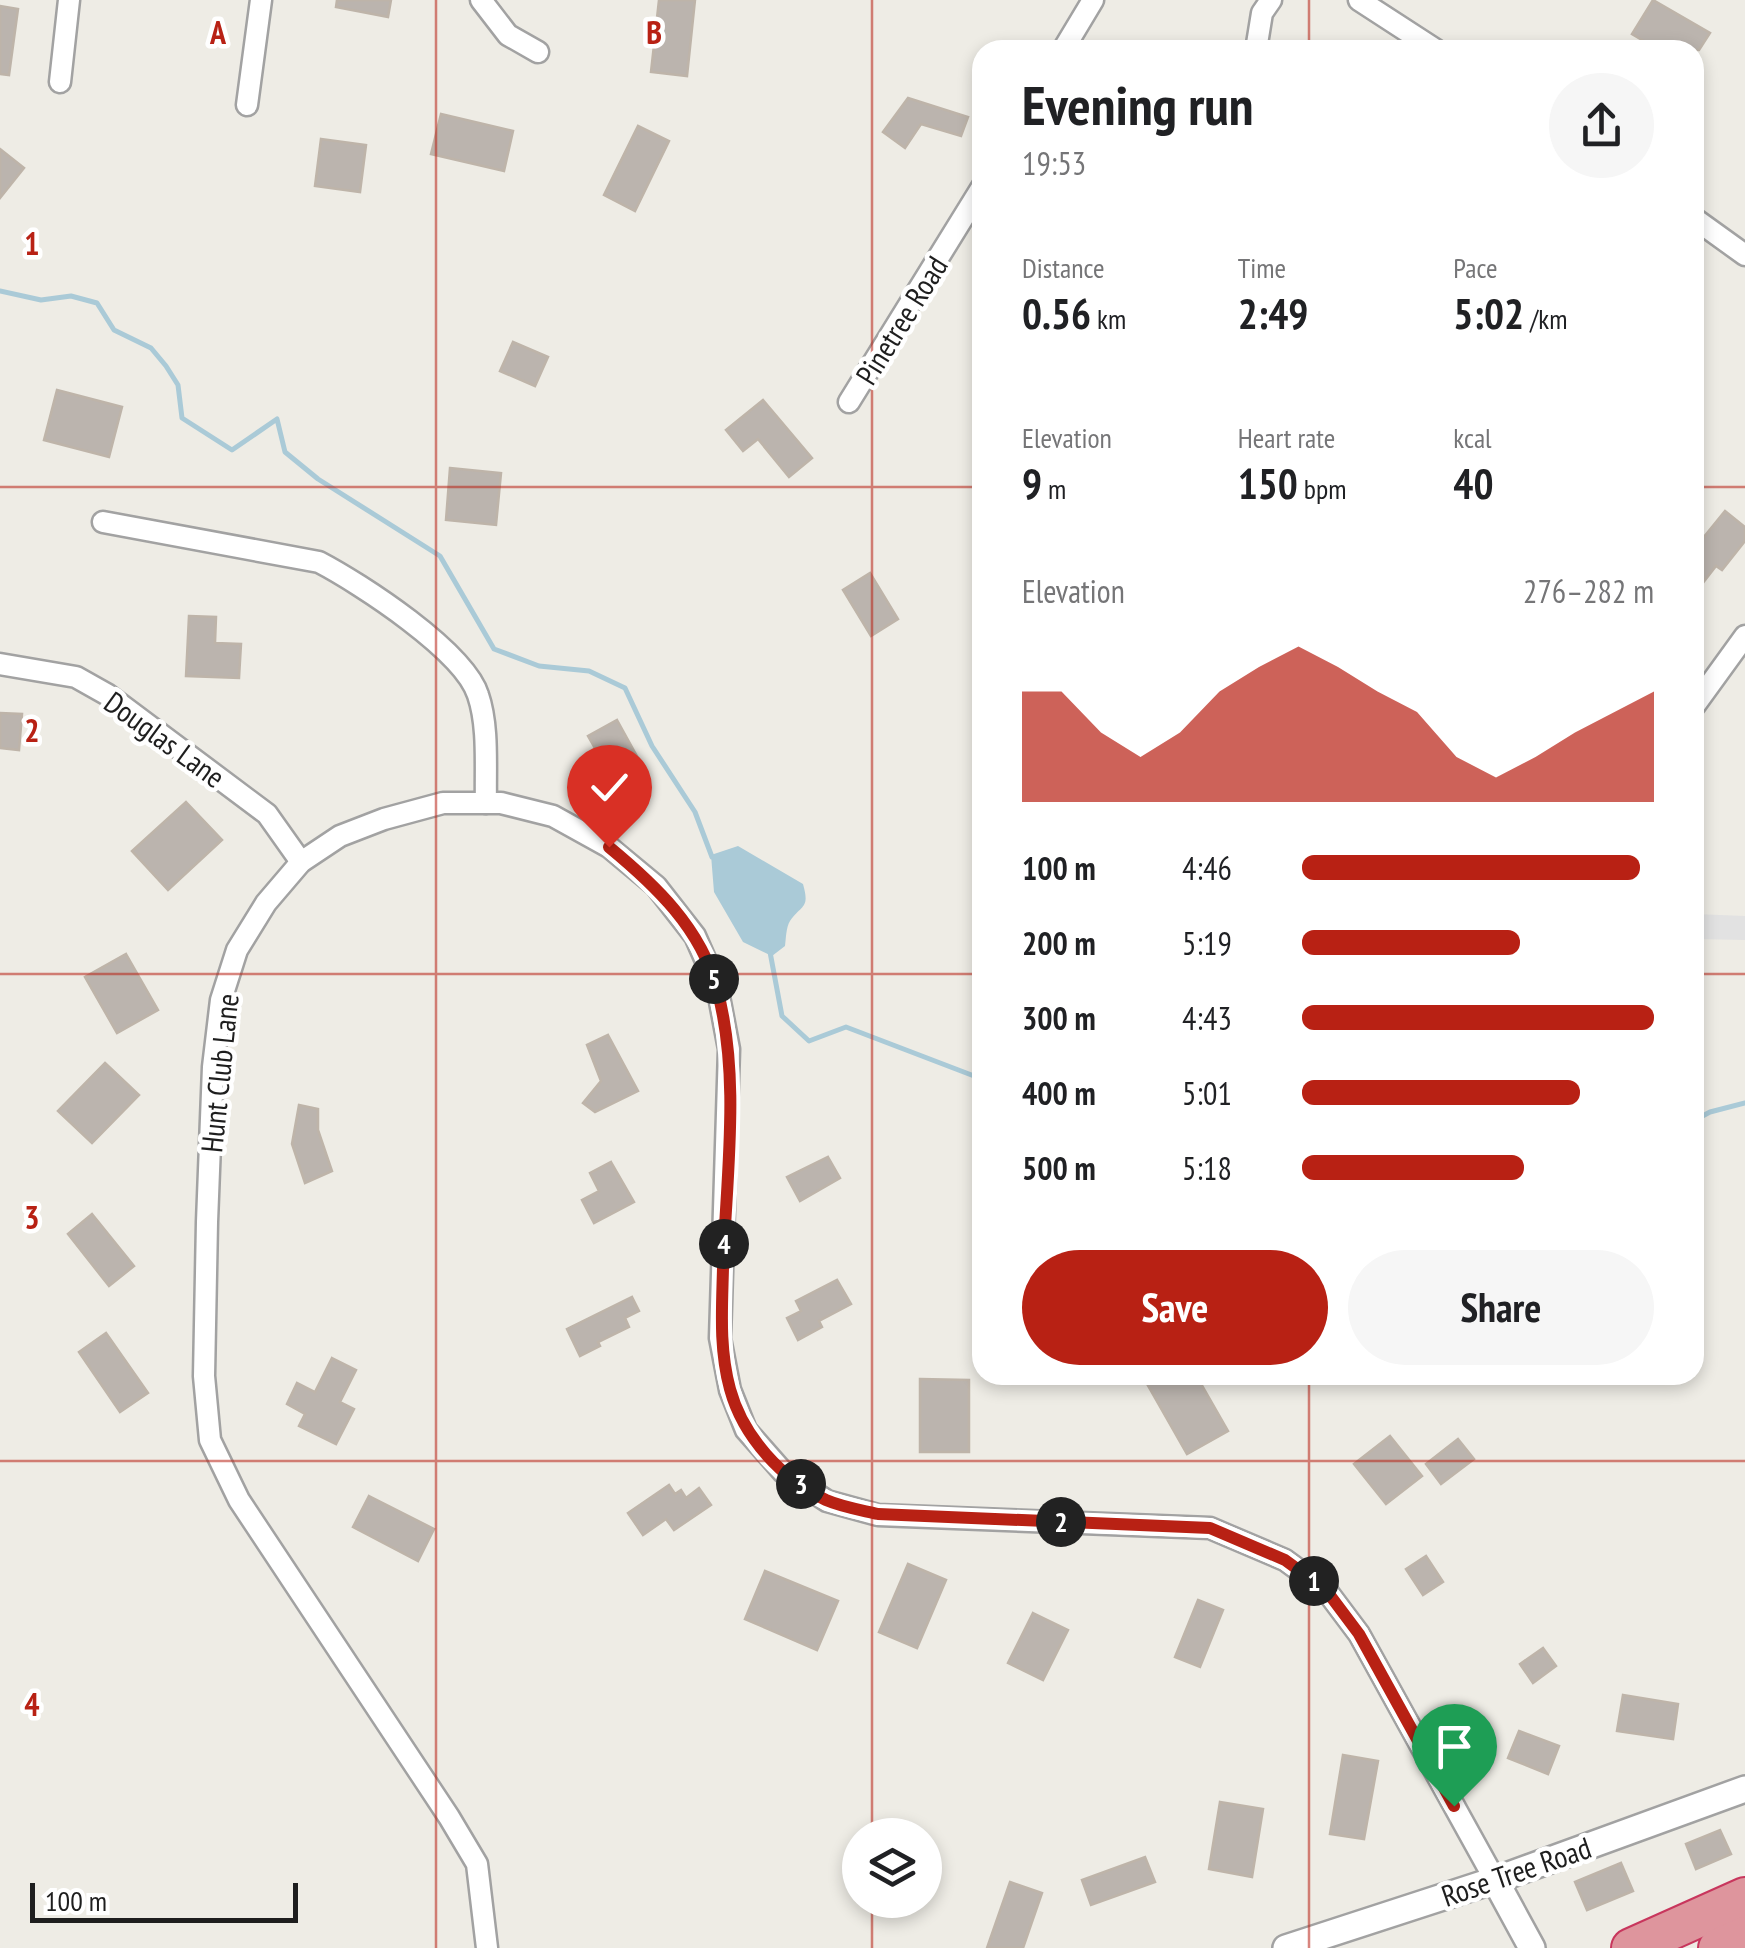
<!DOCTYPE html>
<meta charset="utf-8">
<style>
:root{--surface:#fff;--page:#f6f6f6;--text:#202124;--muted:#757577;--accent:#b82114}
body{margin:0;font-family:"PT Sans Narrow",sans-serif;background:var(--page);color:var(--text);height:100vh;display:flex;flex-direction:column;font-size:38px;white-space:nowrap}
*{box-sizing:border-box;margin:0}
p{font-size:32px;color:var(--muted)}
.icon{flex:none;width:55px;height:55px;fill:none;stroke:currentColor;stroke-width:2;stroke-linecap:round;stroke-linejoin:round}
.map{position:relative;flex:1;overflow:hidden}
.side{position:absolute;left:972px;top:40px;width:732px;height:1345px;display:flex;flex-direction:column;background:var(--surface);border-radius:30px;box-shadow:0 5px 15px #0003}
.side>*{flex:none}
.buttons{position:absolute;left:842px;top:1818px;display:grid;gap:20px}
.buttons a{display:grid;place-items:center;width:100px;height:100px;border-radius:50%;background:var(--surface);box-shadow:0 5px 15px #0003;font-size:50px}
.scale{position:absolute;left:30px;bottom:25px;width:268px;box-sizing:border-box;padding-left:10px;border:5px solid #1e1e1e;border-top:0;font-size:28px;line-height:35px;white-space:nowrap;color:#1e1e1e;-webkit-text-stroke:8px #fff;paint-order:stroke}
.pin{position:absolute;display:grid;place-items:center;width:85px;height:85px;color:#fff;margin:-102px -42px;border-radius:50% 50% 50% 0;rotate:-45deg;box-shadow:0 0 10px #0007}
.pin .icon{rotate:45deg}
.km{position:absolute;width:50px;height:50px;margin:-25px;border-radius:50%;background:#222;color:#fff;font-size:28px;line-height:50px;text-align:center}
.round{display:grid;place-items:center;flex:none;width:105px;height:105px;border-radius:52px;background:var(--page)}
.headline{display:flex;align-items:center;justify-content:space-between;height:170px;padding:0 50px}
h1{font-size:55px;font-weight:600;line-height:75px}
.metrics{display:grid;grid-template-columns:repeat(3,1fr);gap:15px;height:170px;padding:10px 50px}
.metrics div{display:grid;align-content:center}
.metrics b{font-size:42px;font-weight:600}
.metrics small{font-size:28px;font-weight:400}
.metrics p{font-size:28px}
.chart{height:280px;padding:20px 50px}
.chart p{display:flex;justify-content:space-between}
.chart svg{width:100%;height:180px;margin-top:10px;fill:var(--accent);opacity:.7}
.primary-button{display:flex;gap:20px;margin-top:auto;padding:20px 50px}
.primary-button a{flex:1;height:115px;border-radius:60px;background:var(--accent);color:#fff;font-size:40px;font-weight:600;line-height:115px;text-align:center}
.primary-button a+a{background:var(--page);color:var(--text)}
ul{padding:0 50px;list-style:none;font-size:32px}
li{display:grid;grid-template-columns:160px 120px 1fr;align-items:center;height:75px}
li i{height:25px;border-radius:12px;background:var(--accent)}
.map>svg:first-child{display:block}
.parking{fill:#e2e2e2}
.water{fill:#aacad7}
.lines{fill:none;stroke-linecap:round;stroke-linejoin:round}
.stream{stroke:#aacad7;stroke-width:5}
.building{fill:#bbb4ae;stroke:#beb4a9;stroke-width:2.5}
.minor-casing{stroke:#a2a2a2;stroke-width:25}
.tertiary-casing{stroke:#a2a2a2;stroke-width:30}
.motorway-casing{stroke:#c8365d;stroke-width:42}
.minor{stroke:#fff;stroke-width:20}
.tertiary{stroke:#fff;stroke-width:25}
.motorway{stroke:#de959d;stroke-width:38}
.route-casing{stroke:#fff;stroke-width:20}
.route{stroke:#b82114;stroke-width:12}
.grid{fill:none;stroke:#b82114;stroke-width:2.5;stroke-opacity:0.55}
.labels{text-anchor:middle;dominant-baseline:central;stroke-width:9;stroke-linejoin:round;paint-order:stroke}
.street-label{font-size:30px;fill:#1e1e1e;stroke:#fff}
.grid-label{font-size:32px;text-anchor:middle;font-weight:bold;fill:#b82114;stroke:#fff;stroke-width:9;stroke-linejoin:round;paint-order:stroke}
</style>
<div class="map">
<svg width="1745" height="1948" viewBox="0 0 1745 1948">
<rect width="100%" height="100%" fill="#eeece5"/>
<polygon class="parking" points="1695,914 1745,916 1745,940 1695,939"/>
<path class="water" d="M738,846L803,884C810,909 802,904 790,921C786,927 786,939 785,946L772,956L743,942L714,892L711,855Z"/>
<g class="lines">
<g class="stream">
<polyline points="0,291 41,300 71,296 97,303 114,330 151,348 166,366 178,385 182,418 232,450 277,419 285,452 318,479 440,556 494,649 539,666 589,671 625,688 652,746 695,812 712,857"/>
<polyline points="770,952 782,1016 809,1041 846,1027 982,1079"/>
<polyline points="982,1080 976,1100 982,1104"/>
<polyline points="1695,1120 1710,1112 1745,1103"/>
</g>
</g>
<g class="building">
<polygon points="337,0 391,0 388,17 336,7"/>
<polygon points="659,0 695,0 687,76 651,72"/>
<polygon points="1653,0 1710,33 1699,50 1659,50 1632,34"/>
<polygon points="0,6 18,9 9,75 0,74"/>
<polygon points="908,98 968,117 961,136 921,124 905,148 883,132"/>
<polygon points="441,114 513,131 504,171 431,154"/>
<polygon points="638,126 669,141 635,211 604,195"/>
<polygon points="321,139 366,145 360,192 315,186"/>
<polygon points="0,149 24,168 0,198"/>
<polygon points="513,342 548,357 535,386 500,371"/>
<polygon points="57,390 122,407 109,457 44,440"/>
<polygon points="763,400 812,458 789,477 758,439 743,451 726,430"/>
<polygon points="450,468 501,473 496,525 446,520"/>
<polygon points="1725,511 1745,527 1745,541 1722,570 1716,566 1695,593 1695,548"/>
<polygon points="870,573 898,619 871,636 843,590"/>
<polygon points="189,616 216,617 215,643 241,644 239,678 186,676"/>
<polygon points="0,713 22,714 19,750 0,748"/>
<polygon points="617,720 644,769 616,785 588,736"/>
<polygon points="186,802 222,840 168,890 132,851"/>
<polygon points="126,954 158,1010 117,1033 85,977"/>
<polygon points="608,1035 638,1091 595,1112 583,1103 601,1081 587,1045"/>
<polygon points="105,1063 139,1095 92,1143 58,1111"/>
<polygon points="299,1105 318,1109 318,1130 332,1171 305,1183 292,1144"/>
<polygon points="828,1157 840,1178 800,1201 787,1177"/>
<polygon points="611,1162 634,1202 594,1223 582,1200 599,1191 590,1173"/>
<polygon points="92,1214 134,1266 109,1286 68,1234"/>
<polygon points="837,1280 851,1304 819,1321 822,1327 798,1340 787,1318 801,1311 796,1301"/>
<polygon points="632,1297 639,1311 625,1318 629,1327 598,1342 600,1346 580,1356 567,1329"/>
<polygon points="106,1333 148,1393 120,1412 79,1352"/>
<polygon points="332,1358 356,1370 340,1402 354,1409 336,1444 299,1426 305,1414 287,1404 297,1383 315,1392"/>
<polygon points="1142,1375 1196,1375 1228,1431 1187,1454"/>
<polygon points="920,1379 969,1380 969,1452 920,1452"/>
<polygon points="1390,1436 1422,1476 1386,1504 1354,1464"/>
<polygon points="1458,1439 1474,1459 1441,1484 1426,1464"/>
<polygon points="669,1485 675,1494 681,1490 686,1498 699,1488 711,1505 674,1530 666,1519 643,1535 628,1513"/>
<polygon points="369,1496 434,1529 418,1561 353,1527"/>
<polygon points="1426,1556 1443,1582 1423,1595 1406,1569"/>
<polygon points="908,1564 946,1580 917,1648 879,1632"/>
<polygon points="765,1571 838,1601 817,1650 745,1619"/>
<polygon points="1198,1600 1223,1610 1200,1667 1175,1657"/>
<polygon points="1033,1613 1068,1630 1043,1680 1008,1663"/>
<polygon points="1543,1648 1556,1666 1533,1683 1520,1664"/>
<polygon points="1623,1695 1678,1704 1673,1739 1617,1731"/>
<polygon points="1519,1731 1559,1746 1548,1774 1508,1758"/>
<polygon points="1343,1755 1378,1761 1364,1839 1330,1834"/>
<polygon points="1220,1802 1263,1809 1252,1877 1209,1869"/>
<polygon points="1720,1830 1731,1854 1696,1869 1686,1844"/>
<polygon points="1145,1857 1155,1882 1091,1905 1082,1880"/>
<polygon points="1621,1863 1633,1891 1587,1910 1575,1882"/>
<polygon points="1010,1882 1042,1893 1023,1948 987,1948"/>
</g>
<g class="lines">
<g class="minor-casing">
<g id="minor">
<polyline points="481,0 508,35 538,52"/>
<polyline points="1359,0 1436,50"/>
<polyline points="1063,50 1093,0"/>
<polyline points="1256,50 1262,13 1271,0"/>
<polyline points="60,82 69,0"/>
<polyline points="247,105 261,0"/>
<polyline points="1695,219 1745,255"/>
<polyline points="849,402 982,187"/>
<path d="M103,522L319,562C361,584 464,651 478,695C489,727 485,769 486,803"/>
<polyline points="0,664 76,677 108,695 267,814 301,862"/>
<polyline points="1695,705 1745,636"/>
<polyline points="487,1948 477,1864 449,1817 239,1500 210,1440 204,1376 207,1222 213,1067 221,1000 237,950 266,903 301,862 340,836 384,819 443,803 501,803 553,816 609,847 656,886 695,936 717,986 729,1049 720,1338 730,1390 746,1430 783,1472 827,1501 878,1515 1210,1528 1285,1560 1326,1590 1359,1634 1495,1880"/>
</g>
</g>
<g class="tertiary-casing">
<g id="tertiary">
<polyline points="1495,1880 1532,1948"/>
<polyline points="1286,1948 1495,1880 1745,1789"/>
</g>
</g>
<g class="motorway-casing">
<g id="motorway">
<polyline points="1631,1948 1745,1897"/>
<polyline points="1718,1948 1745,1936"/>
</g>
</g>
<use href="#minor" class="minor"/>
<use href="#tertiary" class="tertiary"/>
<use href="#motorway" class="motorway"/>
</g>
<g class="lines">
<g class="route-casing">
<path id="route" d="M609,847C655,885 701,928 717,989C741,1078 726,1177 723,1268C722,1309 719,1349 730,1389C743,1437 782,1479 826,1500C842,1507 861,1510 878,1514L1210,1528L1285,1560L1326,1590L1359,1634L1454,1806"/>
</g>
<use href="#route" class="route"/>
</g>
<path class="grid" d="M436,0V1948M872,0V1835M1309,0V50M0,487H982M1695,487H1745M0,974H982M1695,974H1745M1309,1375V1948M0,1461H1745M872,1900V1948"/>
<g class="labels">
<g class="street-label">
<text transform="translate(901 320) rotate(-58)">Pinetree Road</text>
<text transform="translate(165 739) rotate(36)">Douglas Lane</text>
<text transform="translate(219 1073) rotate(-84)">Hunt Club Lane</text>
<text transform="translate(1516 1871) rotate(-19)">Rose Tree Road</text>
</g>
</g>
<g class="grid-label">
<text x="218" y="44">A</text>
<text x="654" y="44">B</text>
<text x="32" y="255">1</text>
<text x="32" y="742">2</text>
<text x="32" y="1229">3</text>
<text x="32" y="1716">4</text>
</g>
</svg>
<div class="buttons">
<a><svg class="icon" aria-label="layers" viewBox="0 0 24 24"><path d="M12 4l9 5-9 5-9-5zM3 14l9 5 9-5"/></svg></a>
</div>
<div class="scale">100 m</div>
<div class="pin" style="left:1454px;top:1806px;background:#1e9e55"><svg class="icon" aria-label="arrive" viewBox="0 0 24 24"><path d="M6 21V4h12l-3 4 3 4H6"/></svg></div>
<div class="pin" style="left:609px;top:847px;background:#d93025"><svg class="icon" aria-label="check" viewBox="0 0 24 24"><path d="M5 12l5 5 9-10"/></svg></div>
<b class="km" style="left:1314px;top:1581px">1</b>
<b class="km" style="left:1061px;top:1522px">2</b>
<b class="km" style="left:801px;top:1484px">3</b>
<b class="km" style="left:724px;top:1244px">4</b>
<b class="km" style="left:714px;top:979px">5</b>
<section class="side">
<div class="headline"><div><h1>Evening run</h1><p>19:53</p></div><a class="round"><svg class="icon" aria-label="share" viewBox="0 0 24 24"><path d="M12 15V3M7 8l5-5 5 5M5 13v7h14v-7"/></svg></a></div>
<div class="metrics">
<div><p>Distance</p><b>0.56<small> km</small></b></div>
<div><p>Time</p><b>2:49</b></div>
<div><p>Pace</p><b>5:02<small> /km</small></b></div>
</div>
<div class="metrics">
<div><p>Elevation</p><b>9<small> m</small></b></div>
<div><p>Heart rate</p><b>150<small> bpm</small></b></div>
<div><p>kcal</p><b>40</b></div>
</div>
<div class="chart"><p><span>Elevation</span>276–282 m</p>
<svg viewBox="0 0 160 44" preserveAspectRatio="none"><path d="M0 44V17L10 17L20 27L30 33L40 27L50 17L60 11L70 6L80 11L90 17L100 22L110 33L120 38L130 33L140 27L150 22L160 17V44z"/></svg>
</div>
<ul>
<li><b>100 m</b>4:46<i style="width:96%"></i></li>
<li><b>200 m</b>5:19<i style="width:62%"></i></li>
<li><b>300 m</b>4:43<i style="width:100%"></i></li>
<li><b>400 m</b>5:01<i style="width:79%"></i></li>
<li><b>500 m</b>5:18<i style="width:63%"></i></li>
</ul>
<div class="primary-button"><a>Save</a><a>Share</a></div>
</section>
</div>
